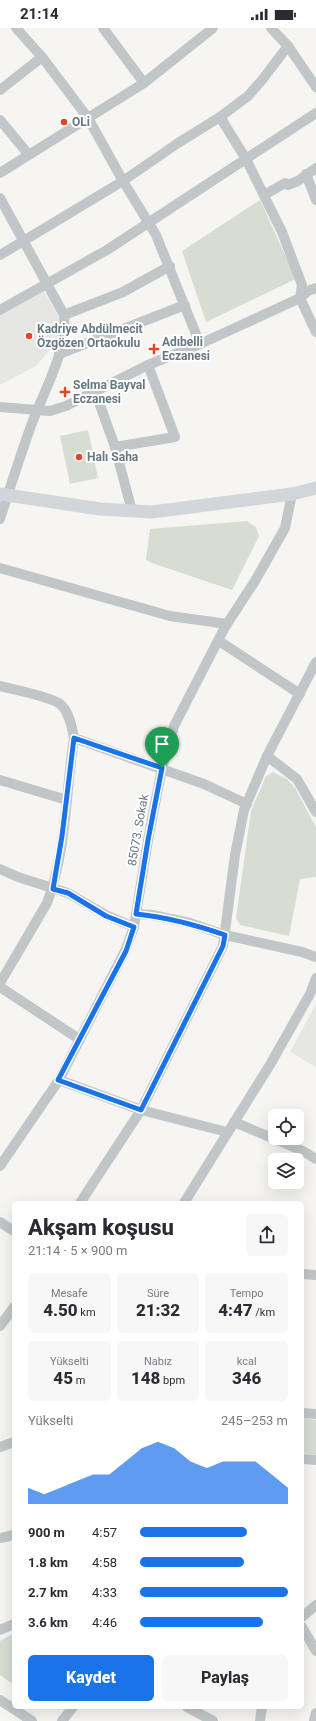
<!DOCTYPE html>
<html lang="tr">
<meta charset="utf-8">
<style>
:root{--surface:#fff;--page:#f7f7f7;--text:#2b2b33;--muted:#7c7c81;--accent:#1a73e8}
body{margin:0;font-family:Roboto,sans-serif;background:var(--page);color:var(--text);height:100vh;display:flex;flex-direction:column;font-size:15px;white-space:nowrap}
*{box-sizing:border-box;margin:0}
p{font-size:13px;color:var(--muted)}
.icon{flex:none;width:22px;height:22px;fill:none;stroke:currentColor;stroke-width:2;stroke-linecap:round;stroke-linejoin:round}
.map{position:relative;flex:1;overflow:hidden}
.panel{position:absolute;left:12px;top:1173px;width:292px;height:508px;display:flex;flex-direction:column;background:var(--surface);border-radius:6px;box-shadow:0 4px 16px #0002}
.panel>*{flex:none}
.fabs{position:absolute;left:268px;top:1081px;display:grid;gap:8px}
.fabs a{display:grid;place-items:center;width:36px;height:36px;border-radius:6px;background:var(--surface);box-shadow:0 4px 16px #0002;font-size:20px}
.pin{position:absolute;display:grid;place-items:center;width:34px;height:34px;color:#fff;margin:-41px -17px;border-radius:50% 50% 50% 0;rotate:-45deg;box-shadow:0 0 4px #0007}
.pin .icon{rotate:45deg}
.round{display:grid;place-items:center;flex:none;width:42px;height:42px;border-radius:6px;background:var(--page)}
.summary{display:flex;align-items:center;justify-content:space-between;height:68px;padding:0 16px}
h1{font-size:22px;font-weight:800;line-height:30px}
.stats{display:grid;grid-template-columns:repeat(3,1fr);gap:6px;height:68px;padding:4px 16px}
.stats div{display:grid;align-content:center;border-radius:6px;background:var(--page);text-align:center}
.stats b{font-size:17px;font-weight:800}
.stats small{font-size:11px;font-weight:400}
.stats p{font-size:11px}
.chart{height:112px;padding:8px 16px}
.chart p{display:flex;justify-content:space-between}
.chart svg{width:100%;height:72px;margin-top:4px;fill:var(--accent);opacity:.7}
.cta{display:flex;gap:8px;margin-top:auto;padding:8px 16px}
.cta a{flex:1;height:46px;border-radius:6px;background:var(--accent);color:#fff;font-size:16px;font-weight:800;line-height:46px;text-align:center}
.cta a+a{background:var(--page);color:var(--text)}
ul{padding:0 16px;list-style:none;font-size:13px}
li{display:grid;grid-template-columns:64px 48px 1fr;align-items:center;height:30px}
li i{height:10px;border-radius:5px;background:var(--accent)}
.status{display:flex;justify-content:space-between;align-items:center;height:28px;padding:0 20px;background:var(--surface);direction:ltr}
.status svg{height:11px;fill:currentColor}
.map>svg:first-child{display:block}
.built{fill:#e6e7e5}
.green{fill:#d7ddd3}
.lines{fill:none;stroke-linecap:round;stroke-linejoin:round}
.minor{stroke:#c1c6c8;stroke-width:10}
.major{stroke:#d1d6da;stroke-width:13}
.route-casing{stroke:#fff;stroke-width:8}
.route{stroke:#1a73e8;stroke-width:5}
.poi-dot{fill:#e34525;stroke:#fff;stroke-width:1.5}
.labels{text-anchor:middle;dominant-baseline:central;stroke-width:4;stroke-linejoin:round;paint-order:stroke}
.poi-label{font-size:12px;font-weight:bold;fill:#657883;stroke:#fff;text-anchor:start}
.street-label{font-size:12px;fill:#657883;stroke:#fff}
</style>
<div class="status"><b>21:14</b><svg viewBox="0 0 49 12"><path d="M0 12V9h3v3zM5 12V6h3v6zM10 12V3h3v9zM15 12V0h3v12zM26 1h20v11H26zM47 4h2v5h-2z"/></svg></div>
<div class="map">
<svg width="316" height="1693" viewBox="0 0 316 1693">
<rect width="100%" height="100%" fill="#f6f5f2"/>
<g class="built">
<polygon points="42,260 63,297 53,318 36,338 0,357 0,285"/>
<polygon points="316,976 316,1039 290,1024"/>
</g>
<g class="green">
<polygon points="260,172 296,251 206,294 182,223"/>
<polygon points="88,402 98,450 70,456 60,408"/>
<polygon points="247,493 256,499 259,508 232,562 152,535 146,532 150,501"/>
<polygon points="273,744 287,751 295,760 316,799 316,849 300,851 289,908 240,897 236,890 251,783 266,748"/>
<polygon points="302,1390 316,1392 316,1427 302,1425"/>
<polygon points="14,1605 14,1657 0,1647 0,1613"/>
</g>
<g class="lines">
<g class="minor">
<polyline points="16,0 42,29 88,90 123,153 156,207 200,316"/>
<polyline points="103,0 144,55"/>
<polyline points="271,0 288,18 316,59"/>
<polyline points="0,62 42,29"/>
<polyline points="220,89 246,131 282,204 302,257 300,270 316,304"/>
<polyline points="0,92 29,127"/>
<polyline points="0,145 144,55 213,0"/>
<polyline points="306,146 316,172"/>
<polyline points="263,164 266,166 285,155 288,157 298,153 316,140"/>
<path d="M0,170L64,287C68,323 43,364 31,398C20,428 10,460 0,491"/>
<polyline points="0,227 123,153 178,115 220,89 248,68 262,52 288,18"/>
<polyline points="0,282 107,222 316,85"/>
<polyline points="64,287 123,264 170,238"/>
<polyline points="59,326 185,277"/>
<polyline points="95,363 115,419 132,483"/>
<polyline points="0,379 50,383 66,378 148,337 200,316 300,270 308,263 316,260"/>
<polyline points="115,419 175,409 148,337"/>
<polyline points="0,540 170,588 227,596"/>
<polyline points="219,613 300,666"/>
<path d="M0,658C12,661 52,669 60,676C69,683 72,699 74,710C66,762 66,826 47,875L0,955"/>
<polyline points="74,710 204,756 247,776"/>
<polyline points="267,728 297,751 316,784"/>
<polyline points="0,752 67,772"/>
<polyline points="0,841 18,849 68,865 106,887 134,899"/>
<polyline points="136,886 152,887 190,895 225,907 302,924 316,929"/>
<polyline points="0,959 79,1011"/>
<polyline points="59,1052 141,1082 227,1104"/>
<polyline points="234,1094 303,1123 316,1131"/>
<polyline points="0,1138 59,1052 125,923 134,899 148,812 162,740 174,698 225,599 255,553 285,500 292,466"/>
<polyline points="80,1175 141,1082 223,918 235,827 244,782 267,728 316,634"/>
<polyline points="184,1175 271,1035 310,966 316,950"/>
<polyline points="0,1194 14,1203"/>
<polyline points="302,1246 316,1247"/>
<polyline points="0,1298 14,1279"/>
<polyline points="302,1385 316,1386"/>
<polyline points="0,1419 14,1414"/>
<polyline points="302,1431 316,1432"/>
<polyline points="0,1510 14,1507"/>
<polyline points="302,1589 316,1577"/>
<polyline points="302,1599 316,1623"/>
<polyline points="0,1602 14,1596"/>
<polyline points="0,1672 32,1693"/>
<polyline points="187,1679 213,1693"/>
<polyline points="62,1693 73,1679"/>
<polyline points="260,1693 262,1679"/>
<polyline points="314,1693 316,1685"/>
</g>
<polyline class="major" points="0,466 100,481 152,484 292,466 316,460"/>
</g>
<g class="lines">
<g class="route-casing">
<path id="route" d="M74,710L162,740L148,812L136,886C167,889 196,897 225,907L223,918L141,1082L58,1052L126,923L134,899L106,888L68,865L53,861L62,808Z"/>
</g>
<use href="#route" class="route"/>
</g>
<g class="poi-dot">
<circle cx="64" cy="94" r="4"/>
<circle cx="29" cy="308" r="4"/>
<path d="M152 315h4v4h4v4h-4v4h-4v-4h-4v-4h4z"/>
<path d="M63 358h4v4h4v4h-4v4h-4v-4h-4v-4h4z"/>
<circle cx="79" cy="429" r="4"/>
</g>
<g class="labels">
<g class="poi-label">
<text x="72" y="94">OLi</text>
<text x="37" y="301">Kadriye Abdülmecit<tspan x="37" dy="14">Özgözen Ortaokulu</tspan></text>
<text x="162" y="314">Adıbelli<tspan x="162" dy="14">Eczanesi</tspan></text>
<text x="73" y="357">Selma Bayval<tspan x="73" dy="14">Eczanesi</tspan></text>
<text x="87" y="429">Halı Saha</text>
</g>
<g class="street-label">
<text transform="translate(138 802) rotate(-80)">85073. Sokak</text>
</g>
</g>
</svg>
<div class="fabs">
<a><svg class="icon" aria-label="locate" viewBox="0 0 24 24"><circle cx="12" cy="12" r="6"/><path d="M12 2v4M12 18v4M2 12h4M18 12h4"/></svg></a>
<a><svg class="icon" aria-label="layers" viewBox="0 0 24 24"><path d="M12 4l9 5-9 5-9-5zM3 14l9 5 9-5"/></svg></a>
</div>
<div class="pin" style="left:162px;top:740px;background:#1e9e55"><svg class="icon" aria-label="arrive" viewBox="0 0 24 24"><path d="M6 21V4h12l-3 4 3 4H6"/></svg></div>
<section class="panel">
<div class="summary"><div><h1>Akşam koşusu</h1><p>21:14 · 5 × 900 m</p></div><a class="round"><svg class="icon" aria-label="share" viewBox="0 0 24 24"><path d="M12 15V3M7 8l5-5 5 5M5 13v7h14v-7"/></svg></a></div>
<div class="stats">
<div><p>Mesafe</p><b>4.50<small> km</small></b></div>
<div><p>Süre</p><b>21:32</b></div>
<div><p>Tempo</p><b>4:47<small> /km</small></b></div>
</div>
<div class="stats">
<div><p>Yükselti</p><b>45<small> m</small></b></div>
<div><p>Nabız</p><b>148<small> bpm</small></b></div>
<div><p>kcal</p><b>346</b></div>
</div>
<div class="chart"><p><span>Yükselti</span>245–253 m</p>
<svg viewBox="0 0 160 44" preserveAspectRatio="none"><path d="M0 44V34L10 38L20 34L30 30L40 26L50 26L60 18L70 10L80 6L90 10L100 18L110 22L120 18L130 18L140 18L150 26L160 34V44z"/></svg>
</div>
<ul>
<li><b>900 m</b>4:57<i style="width:72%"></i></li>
<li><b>1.8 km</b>4:58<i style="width:70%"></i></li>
<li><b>2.7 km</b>4:33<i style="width:100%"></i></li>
<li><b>3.6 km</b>4:46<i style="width:83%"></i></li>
</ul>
<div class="cta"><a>Kaydet</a><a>Paylaş</a></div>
</section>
</div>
